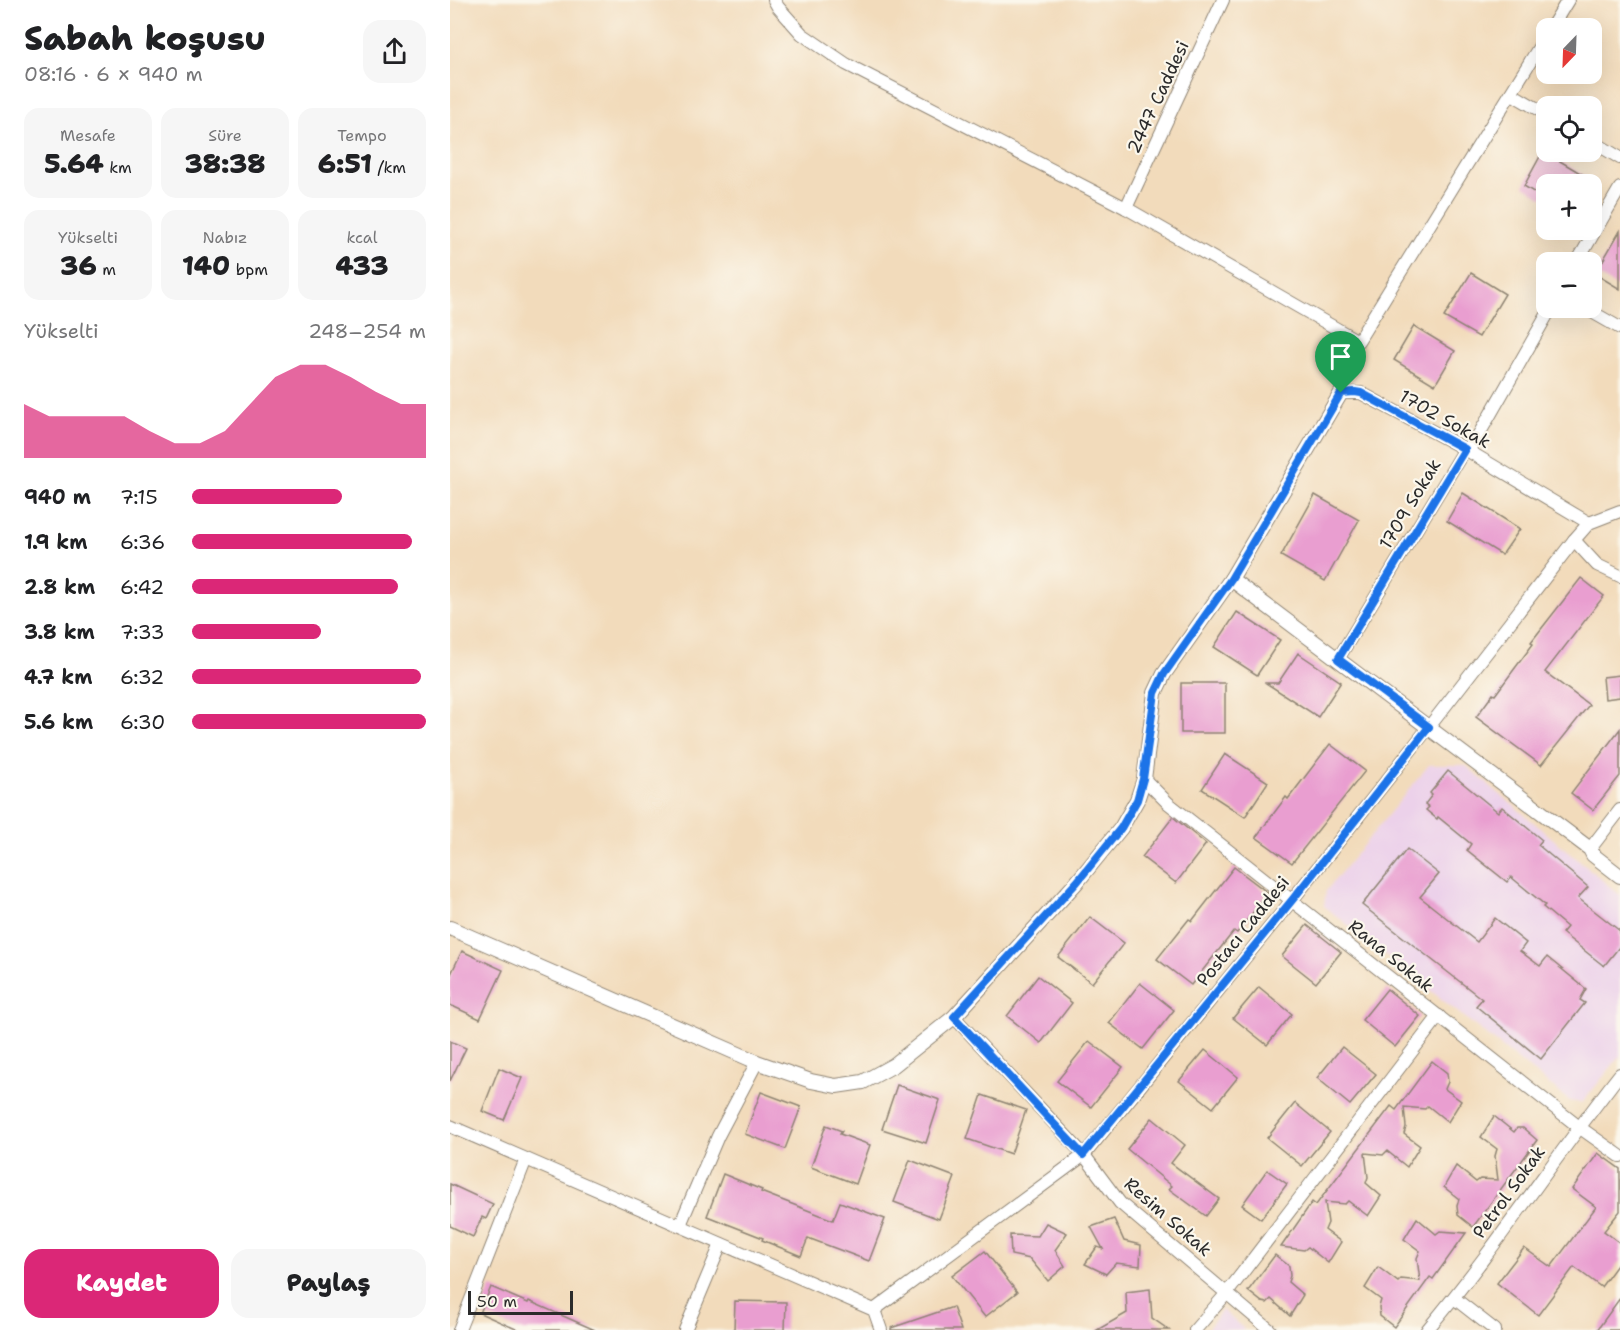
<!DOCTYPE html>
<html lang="tr">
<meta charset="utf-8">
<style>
:root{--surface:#fff;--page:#f6f6f6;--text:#202124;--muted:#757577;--accent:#db2777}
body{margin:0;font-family:"Shantell Sans",sans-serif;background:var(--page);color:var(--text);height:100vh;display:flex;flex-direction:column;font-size:22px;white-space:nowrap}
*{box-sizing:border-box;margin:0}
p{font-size:20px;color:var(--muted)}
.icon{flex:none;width:33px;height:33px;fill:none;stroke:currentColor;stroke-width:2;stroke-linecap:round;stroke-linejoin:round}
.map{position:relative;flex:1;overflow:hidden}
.side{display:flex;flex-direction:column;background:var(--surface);width:450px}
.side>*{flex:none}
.needle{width:39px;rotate:203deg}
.controls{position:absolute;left:1086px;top:18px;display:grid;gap:12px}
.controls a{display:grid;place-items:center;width:66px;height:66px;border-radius:12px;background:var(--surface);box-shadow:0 6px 24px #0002;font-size:30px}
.scale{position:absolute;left:18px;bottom:15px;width:105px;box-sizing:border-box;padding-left:6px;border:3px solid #2b2b2b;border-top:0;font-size:16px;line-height:21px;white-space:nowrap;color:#2b2b2b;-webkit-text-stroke:4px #fbf7ec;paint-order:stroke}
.pin{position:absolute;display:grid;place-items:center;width:51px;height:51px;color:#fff;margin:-62px -26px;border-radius:50% 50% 50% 0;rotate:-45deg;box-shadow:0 0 6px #0007}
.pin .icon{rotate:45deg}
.round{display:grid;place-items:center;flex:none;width:63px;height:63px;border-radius:18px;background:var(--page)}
.summary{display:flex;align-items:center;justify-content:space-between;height:102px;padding:0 24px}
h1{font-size:33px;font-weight:800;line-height:45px}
.figures{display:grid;grid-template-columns:repeat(3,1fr);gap:9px;height:102px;padding:6px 24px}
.figures div{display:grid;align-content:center;border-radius:15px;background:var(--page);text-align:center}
.figures b{font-size:26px;font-weight:800}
.figures small{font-size:16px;font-weight:400}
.figures p{font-size:16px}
.chart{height:168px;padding:12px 24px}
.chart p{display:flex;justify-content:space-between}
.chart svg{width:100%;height:108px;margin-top:6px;fill:var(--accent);opacity:.7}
.action{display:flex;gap:12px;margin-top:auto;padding:12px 24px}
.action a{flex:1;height:69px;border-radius:18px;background:var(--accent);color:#fff;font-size:24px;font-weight:800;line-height:69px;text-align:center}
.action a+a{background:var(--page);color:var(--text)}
ul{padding:0 24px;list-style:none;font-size:20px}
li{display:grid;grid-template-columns:96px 72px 1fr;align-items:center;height:45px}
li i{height:15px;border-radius:8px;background:var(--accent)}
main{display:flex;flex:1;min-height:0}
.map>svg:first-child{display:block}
.built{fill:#ecd1ea}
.building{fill:#e99ed0}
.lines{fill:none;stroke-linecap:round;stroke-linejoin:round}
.minor-casing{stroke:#8e8373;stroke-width:14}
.tertiary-casing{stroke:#8e8373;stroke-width:16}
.minor{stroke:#fff;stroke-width:12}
.tertiary{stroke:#fff;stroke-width:14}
.route-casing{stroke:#fff;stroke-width:12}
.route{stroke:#1a73e8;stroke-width:8}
.labels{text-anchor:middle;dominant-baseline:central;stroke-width:4.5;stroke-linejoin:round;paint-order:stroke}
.street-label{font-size:18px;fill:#2b2b2b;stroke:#fbf7ec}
</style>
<main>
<section class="side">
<div class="summary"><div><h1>Sabah koşusu</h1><p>08:16 · 6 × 940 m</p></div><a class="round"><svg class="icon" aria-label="share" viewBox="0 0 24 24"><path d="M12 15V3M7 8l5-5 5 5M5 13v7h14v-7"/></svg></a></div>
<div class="figures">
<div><p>Mesafe</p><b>5.64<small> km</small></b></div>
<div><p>Süre</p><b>38:38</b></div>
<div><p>Tempo</p><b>6:51<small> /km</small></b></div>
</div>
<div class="figures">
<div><p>Yükselti</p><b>36<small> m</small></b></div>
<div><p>Nabız</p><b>140<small> bpm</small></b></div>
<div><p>kcal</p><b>433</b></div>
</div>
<div class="chart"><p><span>Yükselti</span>248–254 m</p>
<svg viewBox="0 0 160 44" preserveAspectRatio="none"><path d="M0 44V22L10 27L20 27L30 27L40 27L50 33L60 38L70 38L80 33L90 22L100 11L110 6L120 6L130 11L140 17L150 22L160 22V44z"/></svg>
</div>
<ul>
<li><b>940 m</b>7:15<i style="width:64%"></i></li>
<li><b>1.9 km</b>6:36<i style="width:94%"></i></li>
<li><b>2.8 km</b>6:42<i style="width:88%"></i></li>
<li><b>3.8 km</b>7:33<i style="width:55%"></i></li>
<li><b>4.7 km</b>6:32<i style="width:98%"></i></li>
<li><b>5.6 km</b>6:30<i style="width:100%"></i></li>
</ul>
<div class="action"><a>Kaydet</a><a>Paylaş</a></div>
</section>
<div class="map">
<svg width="1170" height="1330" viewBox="0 0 1170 1330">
<rect width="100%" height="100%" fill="#fbf7ec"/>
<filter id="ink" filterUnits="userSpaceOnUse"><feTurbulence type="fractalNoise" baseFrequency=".0167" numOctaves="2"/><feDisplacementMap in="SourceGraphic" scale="12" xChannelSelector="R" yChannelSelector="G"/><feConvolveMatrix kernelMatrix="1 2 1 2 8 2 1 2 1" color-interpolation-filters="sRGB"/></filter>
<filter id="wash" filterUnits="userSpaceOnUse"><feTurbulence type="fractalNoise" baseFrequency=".008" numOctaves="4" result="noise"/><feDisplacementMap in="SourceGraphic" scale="24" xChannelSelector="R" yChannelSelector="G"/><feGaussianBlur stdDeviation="1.35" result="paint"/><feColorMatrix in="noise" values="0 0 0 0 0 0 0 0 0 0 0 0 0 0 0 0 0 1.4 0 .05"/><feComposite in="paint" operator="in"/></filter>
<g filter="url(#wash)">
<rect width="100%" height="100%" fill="#f2dbbb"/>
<g class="built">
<polygon points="979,765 1015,765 1170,895 1170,1056 1132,1103 1120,1101 874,906 876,891"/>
<polygon points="772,1310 795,1330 757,1330"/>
</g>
<g id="blocks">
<g class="building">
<polygon points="1093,151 1137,177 1132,184 1096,184 1096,200 1074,186"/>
<polygon points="1170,231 1170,289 1145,274"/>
<polygon points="1021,273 1055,294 1029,337 994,317"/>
<polygon points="964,326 1005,351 985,385 944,360"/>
<polygon points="1013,493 1070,529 1052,555 997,521"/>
<polygon points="865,495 909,520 875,581 831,556"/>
<polygon points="1131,578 1154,596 1095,672 1139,705 1091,765 1026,717 1043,694 1045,695 1083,644 1081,642"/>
<polygon points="787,612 830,640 807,675 764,647"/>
<polygon points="848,653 891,682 868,717 816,683 828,683"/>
<polygon points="1170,675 1170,697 1155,699 1153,677"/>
<rect x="731" y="683" width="44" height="50"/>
<polygon points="1170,729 1170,776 1143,810 1121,793"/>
<polygon points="880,744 915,771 842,863 806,837 836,797 838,799"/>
<polygon points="775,754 818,782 795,817 752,789"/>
<polygon points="998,771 1048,812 1052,807 1092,840 1088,845 1138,887 1128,898 1170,931 1170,946 1154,966 1112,933 1117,927 1093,907 1095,905 1061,877 1057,882 1017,850 1021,844 988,817 987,819 976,810 979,807 975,804 982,795 980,793"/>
<polygon points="723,817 756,844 726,883 692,857"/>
<polygon points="957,849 989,874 970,897 1027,942 1045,918 1076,943 1070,951 1090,966 1097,957 1136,989 1130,1000 1135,1003 1091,1059 1026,1006 1032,999 912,905"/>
<polygon points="784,867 818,893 787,933 784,931 741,985 707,959 739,919 742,921"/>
<polygon points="640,917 674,943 642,983 608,957"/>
<polygon points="857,925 891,952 866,983 832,956"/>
<polygon points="12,951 53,970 30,1019 0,1005 0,976"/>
<polygon points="588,976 622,1003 591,1043 557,1016"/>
<polygon points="690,983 724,1010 693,1049 659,1023"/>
<polygon points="809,987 842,1014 817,1045 783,1018"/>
<polygon points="937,989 970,1016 945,1047 912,1020"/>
<polygon points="0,1041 16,1048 0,1081"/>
<polygon points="639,1041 673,1067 641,1107 607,1081"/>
<polygon points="892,1047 926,1074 900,1105 867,1078"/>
<polygon points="755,1050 788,1077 763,1108 729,1081"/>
<polygon points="982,1061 997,1073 998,1082 995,1089 1011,1101 998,1122 978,1106 975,1109 954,1107 956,1127 954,1134 970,1146 957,1167 937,1151 933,1155 915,1153 918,1177 916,1183 931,1196 918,1216 898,1201 895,1204 875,1202 878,1223 875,1230 891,1242 878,1263 858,1247 854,1250 831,1247 862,1202 866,1205 941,1106 946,1110"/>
<polygon points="49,1068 72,1078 54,1120 32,1111"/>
<polygon points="447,1085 490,1100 476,1143 432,1129"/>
<polygon points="311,1092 351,1107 335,1149 295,1134"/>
<polygon points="532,1095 576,1110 561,1154 517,1139"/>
<polygon points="845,1103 880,1132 852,1166 817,1138"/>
<polygon points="1044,1116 1064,1132 1067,1128 1073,1128 1087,1140 1023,1227 1008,1215 1007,1206 1009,1199 994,1187 1006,1166 1026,1182 1030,1179 1048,1180 1045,1156 1047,1149 1031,1137"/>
<polygon points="702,1118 735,1145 721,1163 769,1199 756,1216 719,1189 722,1186 677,1149"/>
<polygon points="376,1125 392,1131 390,1134 420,1145 406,1184 361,1167"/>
<polygon points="1148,1153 1170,1169 1170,1211 1154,1231 1170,1243 1170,1261 1151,1287 1124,1267 1088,1315 1047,1283 1074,1248 1101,1267 1146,1207 1122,1189"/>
<polygon points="460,1160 505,1177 489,1219 444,1202"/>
<polygon points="817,1170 837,1184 811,1219 792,1205"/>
<polygon points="273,1174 312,1190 311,1192 383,1220 390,1202 435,1219 419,1261 358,1238 351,1256 312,1240 313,1238 257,1216"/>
<polygon points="0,1184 43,1204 36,1219 32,1217 23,1237 0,1226"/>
<polygon points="967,1218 986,1234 990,1231 1016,1233 983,1279 980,1277 944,1327 930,1316 929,1307 931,1300 915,1288 928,1267 948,1282 951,1279 970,1281 967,1258 970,1251 954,1239"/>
<polygon points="664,1219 674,1241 691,1245 690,1266 666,1263 656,1274 635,1264 647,1247 653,1249 641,1227"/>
<polygon points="596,1223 617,1233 605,1250 615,1266 598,1281 580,1259 561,1255 560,1235 588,1236"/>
<polygon points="535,1251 567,1292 535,1317 502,1276"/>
<polygon points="825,1255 839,1266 840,1276 838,1282 853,1295 840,1316 821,1299 817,1303 812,1302 798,1291"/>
<polygon points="41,1287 78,1303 79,1301 145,1330 68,1330 30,1313"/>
<polygon points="700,1289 702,1318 719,1330 647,1330 677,1313 676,1292"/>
<polygon points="1170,1298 1170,1330 1147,1330"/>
<polygon points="285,1301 336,1302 335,1330 284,1330"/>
<polygon points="503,1307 511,1330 441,1330 441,1328"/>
</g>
</g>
</g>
<g filter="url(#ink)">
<use href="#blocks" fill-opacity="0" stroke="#8e8373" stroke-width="1.5"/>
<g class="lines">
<g class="minor-casing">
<g id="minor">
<polyline points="324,0 328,7 352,34 396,64 676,208 908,341 1096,36"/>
<polyline points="1101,28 1118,0"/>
<polyline points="1062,94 1096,114"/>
<polyline points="1142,141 1170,158"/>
<polyline points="676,208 773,0"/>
<polyline points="1127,262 1170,188"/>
<polyline points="1135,308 1170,328"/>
<polyline points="891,393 911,393 1015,449 1139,523"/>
<polyline points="1124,540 1147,565 1170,576"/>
<polyline points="888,659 1015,449 1024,443 1101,308"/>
<polyline points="694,779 718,803 1129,1127 1170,1156"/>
<polyline points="1140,849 1170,810"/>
<polyline points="504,1017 634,1155 670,1203 820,1330"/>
<polyline points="0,1126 424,1310 431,1330"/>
<polyline points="230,1225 268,1136 307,1062"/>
<polyline points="1004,1298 1045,1330"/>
<polyline points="424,1310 634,1155 843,899 979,727 1124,540 1139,523 1170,511"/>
<polyline points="9,1330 76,1159"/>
<polyline points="235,1330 271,1244"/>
<polyline points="745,1330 777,1293 989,1016"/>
<path d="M977,1330C1046,1248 1104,1158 1170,1074"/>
</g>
</g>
<g class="tertiary-casing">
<g id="tertiary">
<polyline points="781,579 1140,849 1143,855 1170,876"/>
<polyline points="0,928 307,1062 361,1081 386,1086 413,1082 444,1065 504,1017 627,882 671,828 687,800 694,779 705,693 714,674 781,579 891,393"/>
</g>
</g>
<use href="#minor" class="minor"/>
<use href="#tertiary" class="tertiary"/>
</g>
</g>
<g class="lines" filter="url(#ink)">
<g class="route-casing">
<polygon id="route" points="905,392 911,393 1015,449 888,659 979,727 843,899 633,1155 504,1017 627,882 671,828 687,800 693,779 705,693 714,674 781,579 891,393"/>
</g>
<use href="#route" class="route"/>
</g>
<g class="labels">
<g class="street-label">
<text transform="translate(708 97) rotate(-65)">2447 Caddesi</text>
<text transform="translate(995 419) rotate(29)">1702 Sokak</text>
<text transform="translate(960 504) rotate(-59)">1709 Sokak</text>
<text transform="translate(793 931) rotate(-51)">Postacı Caddesi</text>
<text transform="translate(941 956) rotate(39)">Rana Sokak</text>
<text transform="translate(1059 1192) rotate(-54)">Petrol Sokak</text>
<text transform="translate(718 1217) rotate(41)">Resim Sokak</text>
</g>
</g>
</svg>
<div class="controls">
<a><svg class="needle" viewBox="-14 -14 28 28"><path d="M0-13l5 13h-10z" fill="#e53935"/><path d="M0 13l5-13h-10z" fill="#757577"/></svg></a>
<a><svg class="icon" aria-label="locate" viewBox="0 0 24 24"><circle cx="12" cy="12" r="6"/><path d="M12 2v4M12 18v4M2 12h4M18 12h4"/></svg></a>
<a>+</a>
<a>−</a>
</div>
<div class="scale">50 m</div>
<div class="pin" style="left:891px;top:393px;background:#1e9e55"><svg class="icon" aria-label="arrive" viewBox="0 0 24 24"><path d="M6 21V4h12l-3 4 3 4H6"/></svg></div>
</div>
</main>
